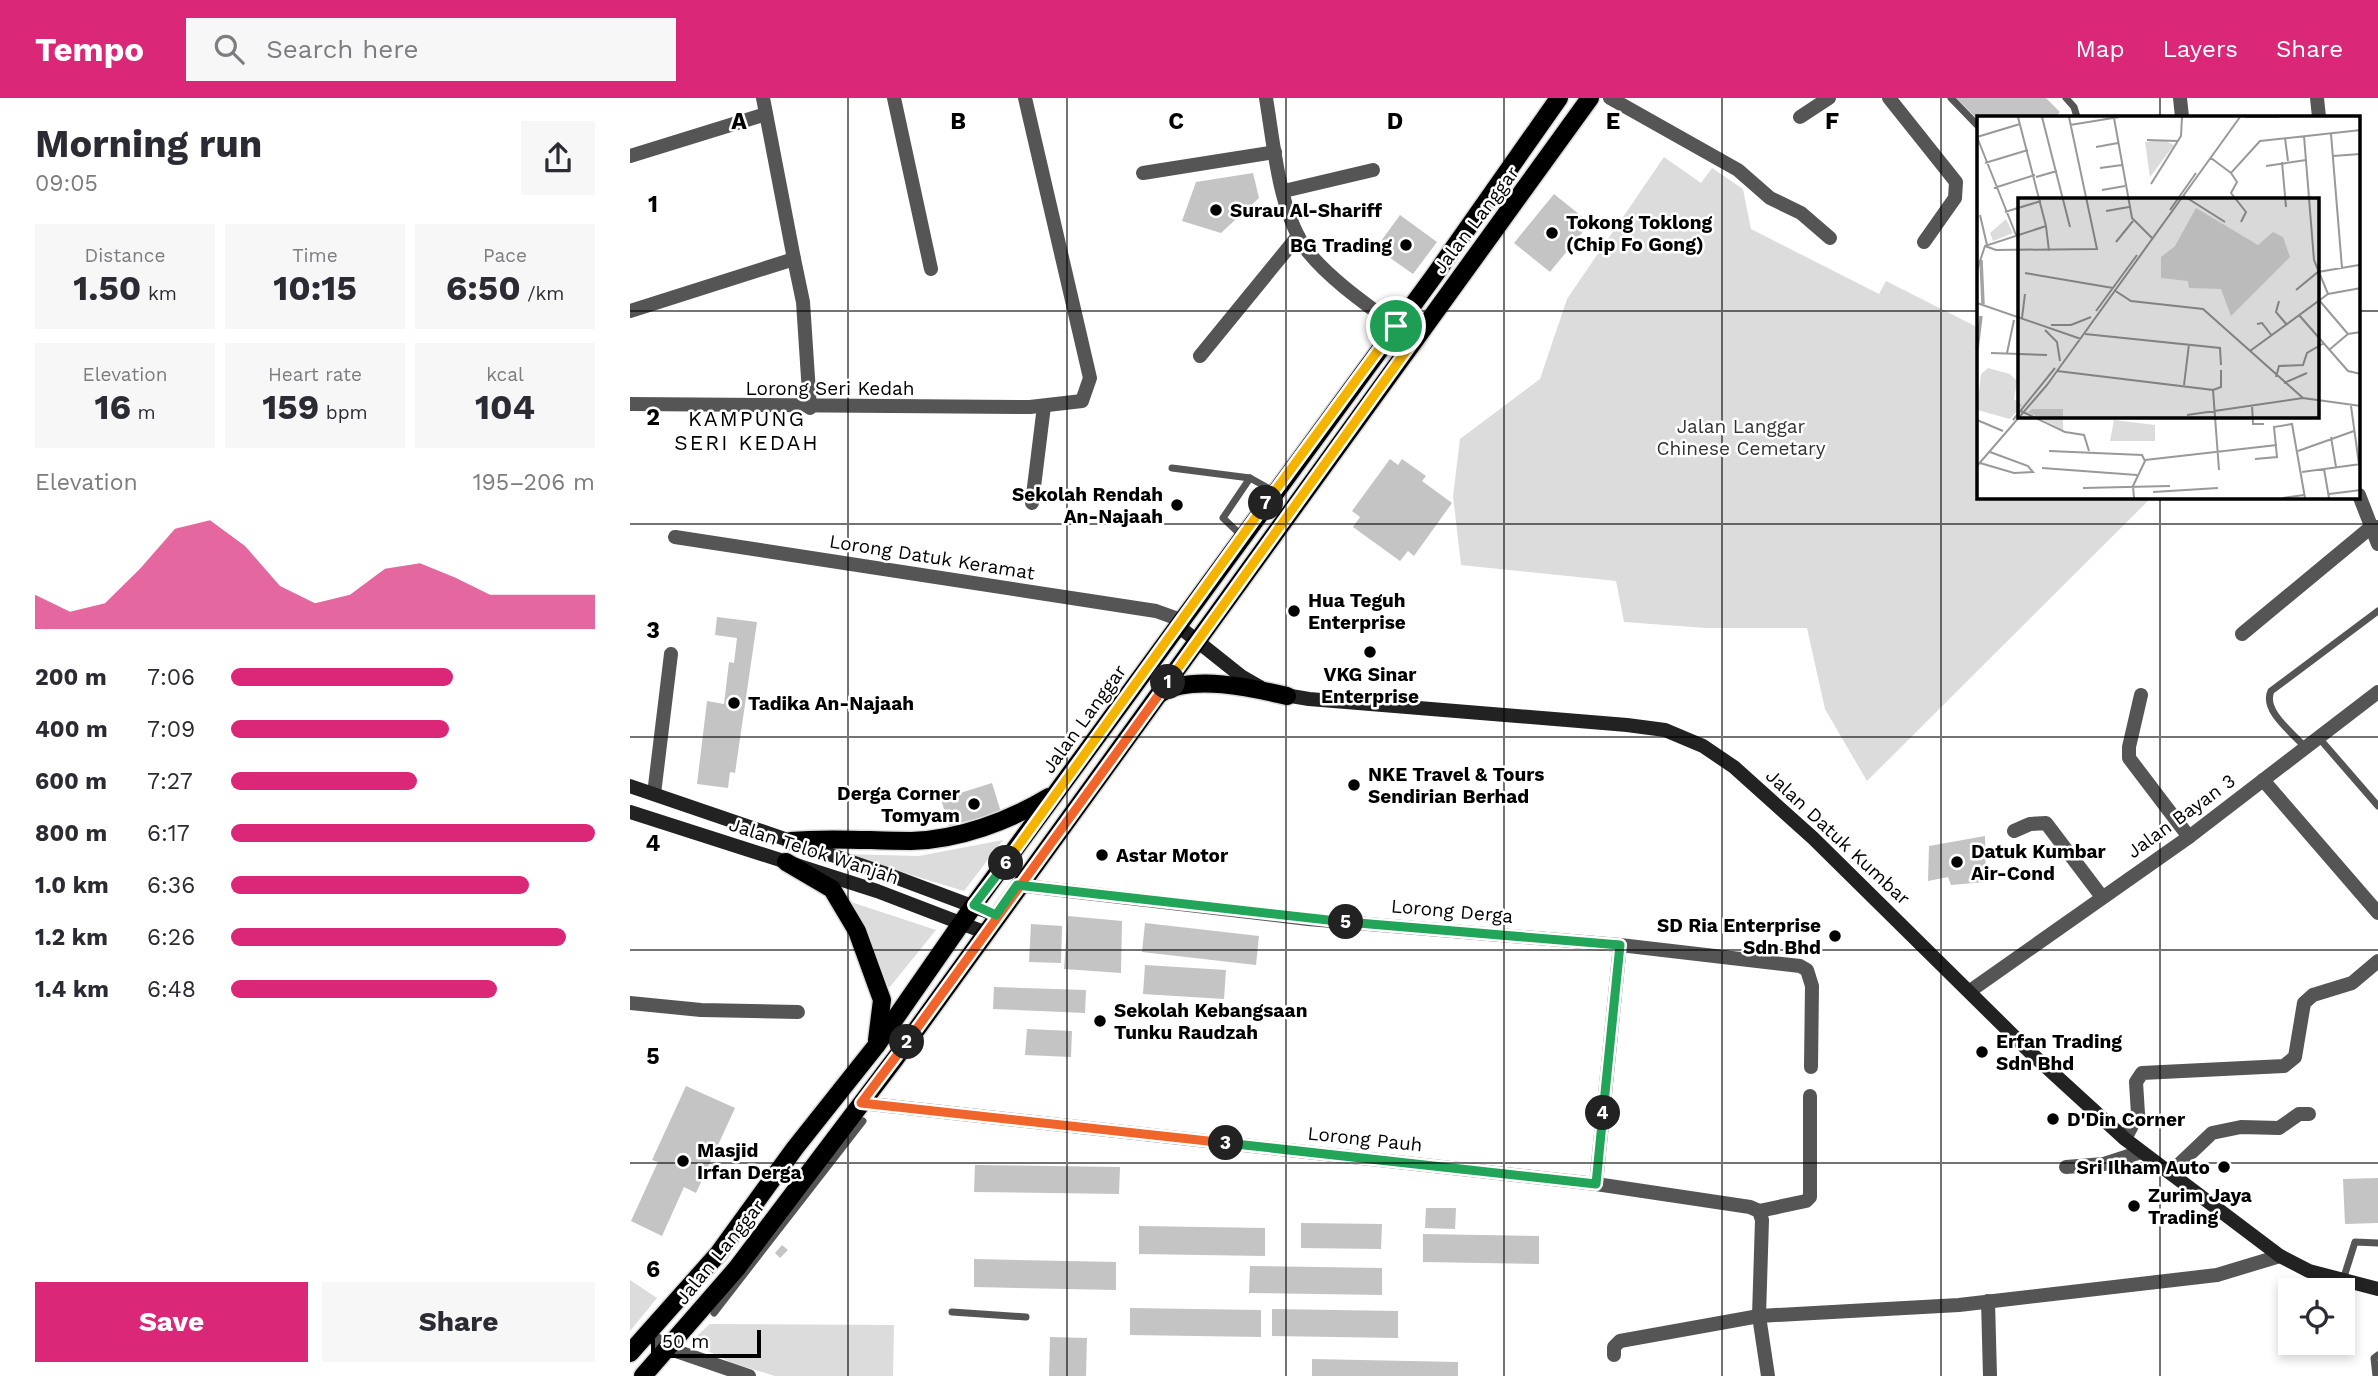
<!DOCTYPE html>
<meta charset="utf-8">
<style>
:root{--surface:#fff;--page:#f7f7f7;--text:#2b2b33;--muted:#7c7c81;--accent:#db2777}
body{margin:0;font-family:"Work Sans",sans-serif;background:var(--page);color:var(--text);height:100vh;display:flex;flex-direction:column;font-size:26px;white-space:nowrap}
*{box-sizing:border-box;margin:0}
p{font-size:23px;color:var(--muted)}
.icon{flex:none;width:38px;height:38px;fill:none;stroke:currentColor;stroke-width:2;stroke-linecap:round;stroke-linejoin:round}
.map{position:relative;flex:1;overflow:hidden}
.sheet{display:flex;flex-direction:column;background:var(--surface);width:630px}
.sheet>*{flex:none}
.tools{position:absolute;left:1648px;top:1180px;display:grid;gap:14px}
.tools a{display:grid;place-items:center;width:77px;height:77px;border-radius:0px;background:var(--surface);box-shadow:0 4px 10px #0003;font-size:35px}
.scale{position:absolute;left:21px;bottom:18px;width:110px;box-sizing:border-box;padding-left:7px;border:4px solid #000;border-top:0;font-size:19px;line-height:24px;white-space:nowrap;color:#000;-webkit-text-stroke:5px #fff;paint-order:stroke}
.pin{position:absolute;display:grid;place-items:center;width:60px;height:60px;color:#fff;margin:-30px;border:4px solid #fff;border-radius:50%;box-shadow:0 2px 7px #0007}
.km{position:absolute;width:35px;height:35px;margin:-18px;border-radius:50%;background:#222;color:#fff;font-size:19px;line-height:35px;text-align:center}
.round{display:grid;place-items:center;flex:none;width:74px;height:74px;border-radius:0px;background:var(--page)}
.summary{display:flex;align-items:center;justify-content:space-between;height:119px;padding:0 35px}
h1{font-size:38px;font-weight:700;line-height:52px}
.metrics{display:grid;grid-template-columns:repeat(3,1fr);gap:10px;height:119px;padding:7px 35px}
.metrics div{display:grid;align-content:center;border-radius:0px;background:var(--page);text-align:center}
.metrics b{font-size:35px;font-weight:700}
.metrics small{font-size:19px;font-weight:400}
.metrics p{font-size:19px}
.chart{height:196px;padding:14px 35px}
.chart p{display:flex;justify-content:space-between}
.chart svg{width:100%;height:126px;margin-top:7px;fill:var(--accent);opacity:.7}
.primary-button{display:flex;gap:14px;margin-top:auto;padding:14px 35px}
.primary-button a{flex:1;height:80px;border-radius:0px;background:var(--accent);color:#fff;font-size:28px;font-weight:700;line-height:80px;text-align:center}
.primary-button a+a{background:var(--page);color:var(--text)}
ul{padding:0 35px;list-style:none;font-size:23px}
li{display:grid;grid-template-columns:112px 84px 1fr;align-items:center;height:52px}
li i{height:18px;border-radius:9px;background:var(--accent)}
header{display:flex;align-items:center;gap:42px;box-sizing:border-box;height:98px;padding:0 35px;background:var(--accent);color:#fff}
header strong{font-size:33px}
nav{display:flex;gap:38px;margin-inline-start:auto;font-size:24px}
.search{width:490px;height:63px;background:var(--page);display:flex;align-items:center;gap:18px;box-sizing:border-box;padding:0 24px;border-radius:0px;color:var(--muted);font-size:26px}
main{display:flex;flex:1;min-height:0}
.map>svg:first-child{display:block}
.green{fill:#dcdcdc}
.building{fill:#c4c4c4}
.lines{fill:none;stroke-linecap:round;stroke-linejoin:round}
.primary-casing{stroke:#dbdbdb;stroke-width:21}
.lane{stroke:#555;stroke-width:7}
.street{stroke:#555;stroke-width:14}
.secondary{stroke:#222;stroke-width:14}
.primary{stroke:#000;stroke-width:18}
.split-1-casing{stroke:#fff;stroke-width:14}
.split-2-casing{stroke:#fff;stroke-width:14}
.split-3-casing{stroke:#fff;stroke-width:14}
.split-4-casing{stroke:#fff;stroke-width:14}
.split-5-casing{stroke:#fff;stroke-width:14}
.split-6-casing{stroke:#fff;stroke-width:14}
.split-7-casing{stroke:#fff;stroke-width:14}
.split-8-casing{stroke:#fff;stroke-width:14}
.split-1{stroke:#f5b400;stroke-width:9}
.split-2{stroke:#f0652b;stroke-width:9}
.split-3{stroke:#f0652b;stroke-width:9}
.split-4{stroke:#22a559;stroke-width:9}
.split-5{stroke:#22a559;stroke-width:9}
.split-6{stroke:#22a559;stroke-width:9}
.split-7{stroke:#f5b400;stroke-width:9}
.split-8{stroke:#f5b400;stroke-width:9}
.grid{fill:none;stroke:#000;stroke-width:2;stroke-opacity:0.55}
.poi-dot{fill:#000;stroke:#fff;stroke-width:2.5}
.labels{text-anchor:middle;dominant-baseline:central;stroke-width:5;stroke-linejoin:round;paint-order:stroke}
.poi-label{font-size:19px;font-weight:bold;fill:#000;stroke:#fff;text-anchor:start}
.street-label{font-size:19px;fill:#000;stroke:#fff}
.park-label{font-size:19px;fill:#333;stroke:#fff}
.neighbourhood-label{font-size:21px;letter-spacing:2px;fill:#000;stroke:#fff}
.inset-river{fill:none;stroke:#a3a3a3;stroke-width:3.5}
.inset-road{fill:none;stroke:#999;stroke-width:2}
.view{fill:#000;fill-opacity:0.15;stroke:#000;stroke-width:3.5}
.inset-edge{fill:none;stroke:#000;stroke-width:3.5}
.grid-label{font-size:23px;text-anchor:middle;font-weight:bold;fill:#000;stroke:#fff;stroke-width:5;stroke-linejoin:round;paint-order:stroke}
</style>
<header>
<strong>Tempo</strong>
<div class="search"><svg class="icon" aria-label="search" viewBox="0 0 24 24"><circle cx="10" cy="10" r="6"/><path d="M15 15l6 6"/></svg>Search here</div>
<nav><a>Map</a><a>Layers</a><a>Share</a></nav>
</header>
<main>
<section class="sheet">
<div class="summary"><div><h1>Morning run</h1><p>09:05</p></div><a class="round"><svg class="icon" aria-label="share" viewBox="0 0 24 24"><path d="M12 15V3M7 8l5-5 5 5M5 13v7h14v-7"/></svg></a></div>
<div class="metrics">
<div><p>Distance</p><b>1.50<small> km</small></b></div>
<div><p>Time</p><b>10:15</b></div>
<div><p>Pace</p><b>6:50<small> /km</small></b></div>
</div>
<div class="metrics">
<div><p>Elevation</p><b>16<small> m</small></b></div>
<div><p>Heart rate</p><b>159<small> bpm</small></b></div>
<div><p>kcal</p><b>104</b></div>
</div>
<div class="chart"><p><span>Elevation</span>195–206 m</p>
<svg viewBox="0 0 160 44" preserveAspectRatio="none"><path d="M0 44V32L10 38L20 35L30 23L40 9L50 6L60 15L70 29L80 35L90 32L100 23L110 21L120 26L130 32L140 32L150 32L160 32V44z"/></svg>
</div>
<ul>
<li><b>200 m</b>7:06<i style="width:61%"></i></li>
<li><b>400 m</b>7:09<i style="width:60%"></i></li>
<li><b>600 m</b>7:27<i style="width:51%"></i></li>
<li><b>800 m</b>6:17<i style="width:100%"></i></li>
<li><b>1.0 km</b>6:36<i style="width:82%"></i></li>
<li><b>1.2 km</b>6:26<i style="width:92%"></i></li>
<li><b>1.4 km</b>6:48<i style="width:73%"></i></li>
</ul>
<div class="primary-button"><a>Save</a><a>Share</a></div>
</section>
<div class="map">
<svg width="1748" height="1278" viewBox="0 0 1748 1278">
<rect width="100%" height="100%" fill="#fff"/>
<g class="green">
<polygon points="1034,59 1071,85 1082,70 1113,91 1121,131 1249,196 1256,183 1349,230 1349,399 1522,399 1237,683 1195,611 1177,530 1076,530 994,524 986,483 831,467 823,398 830,341 910,281 937,201"/>
<polygon points="373,742 334,793 212,756 289,758"/>
<polygon points="218,803 306,832 259,890 240,843"/>
<polygon points="0,1182 27,1200 0,1233"/>
<polygon points="80,1226 264,1227 263,1278 145,1278 102,1265 60,1244"/>
</g>
<g class="building">
<polygon points="1326,0 1416,0 1430,14 1425,19 1349,19 1349,23"/>
<polygon points="623,75 629,100 591,135 552,123 566,84"/>
<polygon points="924,96 960,125 920,174 884,145"/>
<polygon points="770,117 807,144 783,176 746,150"/>
<polygon points="760,361 768,367 772,361 796,378 792,383 822,405 784,458 778,453 770,463 723,429 730,419 722,413"/>
<polygon points="87,519 127,524 105,675 100,674 98,690 67,686 77,603 94,606 99,564 104,565 107,540 85,537"/>
<polygon points="362,685 371,714 319,728 311,701"/>
<polygon points="1355,738 1356,784 1321,787 1318,779 1298,783 1299,748"/>
<polygon points="438,818 492,823 491,875 434,871"/>
<polygon points="515,825 629,838 626,867 512,854"/>
<polygon points="401,826 432,828 431,865 399,864"/>
<polygon points="515,867 596,872 594,901 513,896"/>
<polygon points="364,889 456,892 455,915 363,911"/>
<polygon points="397,931 442,933 441,959 395,957"/>
<polygon points="56,988 105,1010 66,1095 54,1089 32,1138 1,1123 28,1064 22,1062"/>
<polygon points="345,1067 490,1069 489,1096 344,1094"/>
<polygon points="1748,1080 1748,1125 1715,1126 1713,1081"/>
<polygon points="796,1110 826,1110 825,1131 795,1130"/>
<polygon points="671,1125 752,1126 751,1151 671,1150"/>
<polygon points="509,1128 635,1130 635,1158 509,1156"/>
<polygon points="793,1136 909,1138 909,1166 793,1164"/>
<polygon points="152,1147 158,1152 150,1160 145,1155"/>
<polygon points="344,1161 486,1164 486,1192 344,1189"/>
<polygon points="620,1168 752,1170 752,1197 619,1195"/>
<polygon points="500,1210 631,1212 631,1239 500,1237"/>
<polygon points="642,1211 768,1213 768,1240 642,1238"/>
<polygon points="420,1239 457,1240 456,1278 419,1278"/>
<polygon points="682,1261 828,1264 828,1278 682,1278"/>
</g>
<g class="lines">
<g class="primary-casing">
<g id="primary">
<path d="M531,595C562,576 623,590 657,598"/>
<path d="M161,743C201,739 240,743 281,743C328,742 379,723 419,699"/>
<polyline points="156,764 202,791 227,833 252,902 247,942"/>
<polyline points="0,1255 88,1156 165,1050 246,948 344,807 804,178 929,0"/>
<polyline points="13,1278 107,1170 265,961 960,0"/>
</g>
</g>
<g class="lane">
<polyline points="1321,0 1349,29"/>
<polyline points="1436,0 1444,9 1447,19"/>
<polyline points="542,370 620,380 645,394"/>
<polyline points="612,438 593,420 620,380"/>
<polyline points="1689,640 1748,708"/>
<path d="M1675,649C1663,635 1632,613 1641,593L1748,513"/>
<polyline points="1713,1182 1725,1144 1748,1145"/>
<polyline points="322,1214 396,1219"/>
<polyline points="84,1215 233,1023"/>
<polyline points="1746,1278 1744,1260 1748,1257"/>
</g>
<g class="street">
<polyline points="264,0 301,171"/>
<path d="M636,0C644,47 649,117 679,155C705,187 751,216 784,242"/>
<polyline points="980,0 1108,72 1140,100 1171,115 1200,140"/>
<polyline points="1259,0 1326,84 1325,100 1294,144"/>
<polyline points="1550,0 1552,19"/>
<polyline points="1687,0 1689,19"/>
<polyline points="1170,19 1199,0"/>
<polyline points="0,58 136,16"/>
<polyline points="513,75 645,54"/>
<polyline points="654,93 743,72"/>
<polyline points="164,161 173,204 180,310"/>
<polyline points="0,213 164,161 133,0"/>
<polyline points="570,258 668,138"/>
<polyline points="0,306 400,309 452,303 460,280 395,0"/>
<polyline points="1729,397 1748,446"/>
<polyline points="402,405 414,308"/>
<polyline points="45,439 526,513 551,522"/>
<polyline points="1612,536 1740,430 1748,429"/>
<polyline points="1511,597 1499,649 1499,660 1559,739"/>
<polyline points="1633,682 1748,815"/>
<polyline points="24,696 41,556"/>
<polyline points="1384,733 1400,726 1416,725 1472,799"/>
<polyline points="387,787 678,821 990,847 1170,868 1177,872 1182,888 1181,969"/>
<polyline points="1340,893 1559,739 1748,594"/>
<polyline points="0,905 71,912 168,914"/>
<polyline points="231,1005 966,1086 1120,1109 1129,1113 1132,1122 1129,1218 1138,1278"/>
<polyline points="1495,1041 1508,1016 1506,984 1512,975 1654,968 1665,959 1674,905 1683,897 1722,885 1748,863"/>
<polyline points="1436,1069 1474,1066 1511,1054"/>
<polyline points="1540,1075 1582,1035 1611,1029 1649,1030 1669,1016 1679,1016"/>
<polyline points="966,1086 990,847"/>
<polyline points="1129,1113 1176,1103 1180,1099 1180,998"/>
<polyline points="1358,1203 1360,1278"/>
<polyline points="17,1235 37,1250 119,1278"/>
<polyline points="984,1257 984,1249 990,1243 1129,1218 1329,1207 1587,1177 1650,1158"/>
</g>
<g class="secondary">
<polyline points="547,527 611,578 630,589"/>
<polyline points="649,596 679,601 997,627 1035,632 1073,648 1104,669 1183,740 1402,956 1495,1041 1650,1158 1679,1173 1748,1191"/>
<polyline points="0,688 254,775 366,817"/>
<polyline points="0,714 247,793 354,834"/>
</g>
<use href="#primary" class="primary"/>
</g>
<g class="lines">
<g class="split-1-casing">
<polyline id="split-1" points="538,584 784,242 766,228"/>
</g>
<g class="split-2-casing">
<polyline id="split-2" points="277,944 538,584"/>
</g>
<g class="split-3-casing">
<polyline id="split-3" points="277,944 231,1005 596,1045"/>
</g>
<g class="split-4-casing">
<polyline id="split-4" points="596,1045 966,1086 973,1015"/>
</g>
<g class="split-5-casing">
<polyline id="split-5" points="716,824 990,847 973,1015"/>
</g>
<g class="split-6-casing">
<polyline id="split-6" points="376,765 344,807 366,817 387,787 716,824"/>
</g>
<g class="split-7-casing">
<polyline id="split-7" points="376,765 636,405"/>
</g>
<g class="split-8-casing">
<polyline id="split-8" points="636,405 766,228"/>
</g>
<use href="#split-1" class="split-1"/>
<use href="#split-2" class="split-2"/>
<use href="#split-3" class="split-3"/>
<use href="#split-4" class="split-4"/>
<use href="#split-5" class="split-5"/>
<use href="#split-6" class="split-6"/>
<use href="#split-7" class="split-7"/>
<use href="#split-8" class="split-8"/>
</g>
<path class="grid" d="M218,0V1278M437,0V1278M656,0V1278M874,0V1278M1092,0V1278M1311,0V1278M1530,0V19M0,213H1349M1729,213H1748M1530,399V1278M0,426H1748M0,639H1748M0,852H1748M0,1065H1748"/>
<g class="poi-dot">
<circle cx="586" cy="112" r="7"/>
<circle cx="922" cy="135" r="7"/>
<circle cx="776" cy="147" r="7"/>
<circle cx="547" cy="407" r="7"/>
<circle cx="664" cy="513" r="7"/>
<circle cx="740" cy="554" r="7"/>
<circle cx="104" cy="605" r="7"/>
<circle cx="724" cy="687" r="7"/>
<circle cx="344" cy="706" r="7"/>
<circle cx="472" cy="757" r="7"/>
<circle cx="1327" cy="764" r="7"/>
<circle cx="1205" cy="838" r="7"/>
<circle cx="470" cy="923" r="7"/>
<circle cx="1352" cy="954" r="7"/>
<circle cx="1423" cy="1021" r="7"/>
<circle cx="53" cy="1063" r="7"/>
<circle cx="1594" cy="1069" r="7"/>
<circle cx="1504" cy="1108" r="7"/>
</g>
<g class="labels">
<g class="poi-label">
<text x="600" y="112">Surau Al-Shariff</text>
<text x="936" y="124">Tokong Toklong<tspan x="936" dy="22">(Chip Fo Gong)</tspan></text>
<text x="762" y="147" text-anchor="end">BG Trading</text>
<text x="533" y="396" text-anchor="end">Sekolah Rendah<tspan x="533" dy="22">An-Najaah</tspan></text>
<text x="678" y="502">Hua Teguh<tspan x="678" dy="22">Enterprise</tspan></text>
<text x="740" y="576" text-anchor="middle">VKG Sinar<tspan x="740" dy="22">Enterprise</tspan></text>
<text x="118" y="605">Tadika An-Najaah</text>
<text x="738" y="676">NKE Travel &amp; Tours<tspan x="738" dy="22">Sendirian Berhad</tspan></text>
<text x="330" y="695" text-anchor="end">Derga Corner<tspan x="330" dy="22">Tomyam</tspan></text>
<text x="1341" y="753">Datuk Kumbar<tspan x="1341" dy="22">Air-Cond</tspan></text>
<text x="486" y="757">Astar Motor</text>
<text x="1191" y="827" text-anchor="end">SD Ria Enterprise<tspan x="1191" dy="22">Sdn Bhd</tspan></text>
<text x="484" y="912">Sekolah Kebangsaan<tspan x="484" dy="22">Tunku Raudzah</tspan></text>
<text x="1366" y="943">Erfan Trading<tspan x="1366" dy="22">Sdn Bhd</tspan></text>
<text x="1437" y="1021">D'Din Corner</text>
<text x="67" y="1052">Masjid<tspan x="67" dy="22">Irfan Derga</tspan></text>
<text x="1580" y="1069" text-anchor="end">Sri Ilham Auto</text>
<text x="1518" y="1097">Zurim Jaya<tspan x="1518" dy="22">Trading</tspan></text>
</g>
<g class="street-label">
<text transform="translate(846 122) rotate(-53)">Jalan Langgar</text>
<text x="200" y="290">Lorong Seri Kedah</text>
<text transform="translate(302 459) rotate(9)">Lorong Datuk Keramat</text>
<text transform="translate(454 621) rotate(-54)">Jalan Langgar</text>
<text transform="translate(1551 718) rotate(-36)">Jalan Bayan 3</text>
<text transform="translate(1208 739) rotate(43)">Jalan Datuk Kumbar</text>
<text transform="translate(184 753) rotate(18)">Jalan Telok Wanjah</text>
<text transform="translate(822 813) rotate(5)">Lorong Derga</text>
<text transform="translate(735 1041) rotate(6)">Lorong Pauh</text>
<text transform="translate(90 1154) rotate(-51)">Jalan Langgar</text>
</g>
<g class="park-label">
<text x="1111" y="328">Jalan Langgar<tspan x="1111" dy="22">Chinese Cemetary</tspan></text>
</g>
<g class="neighbourhood-label">
<text x="117" y="320">KAMPUNG<tspan x="117" dy="24">SERI KEDAH</tspan></text>
</g>
</g>
<g transform="translate(1347 18)">
<rect width="383" height="383" fill="#fff"/>
<path d="M187,24L197,29L173,61L168,26ZM219,92L281,129L296,116L306,121L313,141L254,200L244,173L212,172L211,165L184,162V141L198,130ZM29,103L36,117L16,125L13,117ZM11,252L33,258L40,265L37,283L45,289L33,303L0,294L4,258ZM55,293H86V314L51,296ZM137,304L178,309V325H133Z" fill="#dcdcdc"/>
<path class="inset-river" d="M4,144L6,188M0,233L4,200"/>
<path class="inset-road" d="M65,1L93,111M268,1H302M137,2L155,102L176,123M93,9L142,1M354,18L365,152M327,20L337,144L351,178M0,21L39,119M0,21L43,8M308,22L311,45M170,24L201,25M119,31L141,27M356,40L383,38M234,42L254,57L283,25L384,14M305,46L309,91M8,47L51,34M289,50L329,44M123,52L145,49M254,57L260,66L254,77L269,96L264,106M59,61L80,55M174,68L204,20L205,1M17,72L58,59M125,74L148,70M207,80L248,106M193,94L219,57M129,95L152,91M28,96L64,85M3,99L10,129M69,110L72,135M139,126L156,105M8,130L19,134L120,133L92,1M0,154L8,130L69,110L41,1M48,157L136,172M137,174L154,185L226,193L326,282L384,290M319,174L341,156L382,149M342,184L371,218M302,185L299,196L310,209M0,187L104,223M119,195L160,139M322,199L371,255L384,258M45,202L48,178M280,208L285,207L295,220M74,209H94L114,201M68,214L80,226L83,245M108,218L243,232L244,249M352,234L371,218L384,216M273,235L351,178L384,172M14,237L70,239M30,237L37,204M80,255L236,274L242,354M299,261L302,250L326,249L330,237L347,227M307,267L330,257M207,269L212,228M236,274L244,271V254M275,289L276,308H287M374,290L382,348M44,295L88,316L107,319L112,335M210,299L326,282M0,304L26,315M36,304L78,252M354,321L359,351M72,335L165,339L168,345L156,370L157,382M321,335L377,315M278,343L300,341L297,311L315,308L328,382M168,344L300,329M3,347L37,357L56,356L51,350L13,336M0,350L70,269L263,1M65,352L160,359M347,353L352,382M325,356L384,348M106,372L193,370M176,376L241,372M352,378L384,374M306,382L327,379"/>
<path class="view" d="M41,82H342V302H41Z"/>
<rect width="383" height="383" class="inset-edge"/>
</g>
<g class="grid-label">
<text x="109" y="31">A</text>
<text x="328" y="31">B</text>
<text x="546" y="31">C</text>
<text x="765" y="31">D</text>
<text x="983" y="31">E</text>
<text x="1202" y="31">F</text>
<text x="23" y="114">1</text>
<text x="23" y="327">2</text>
<text x="23" y="540">3</text>
<text x="23" y="753">4</text>
<text x="23" y="966">5</text>
<text x="23" y="1179">6</text>
</g>
</svg>
<div class="tools">
<a><svg class="icon" aria-label="locate" viewBox="0 0 24 24"><circle cx="12" cy="12" r="6"/><path d="M12 2v4M12 18v4M2 12h4M18 12h4"/></svg></a>
</div>
<div class="scale">50 m</div>
<div class="pin" style="left:766px;top:228px;background:#1e9e55"><svg class="icon" aria-label="arrive" viewBox="0 0 24 24"><path d="M6 21V4h12l-3 4 3 4H6"/></svg></div>
<b class="km" style="left:538px;top:584px">1</b>
<b class="km" style="left:277px;top:944px">2</b>
<b class="km" style="left:596px;top:1045px">3</b>
<b class="km" style="left:973px;top:1015px">4</b>
<b class="km" style="left:716px;top:824px">5</b>
<b class="km" style="left:376px;top:765px">6</b>
<b class="km" style="left:636px;top:405px">7</b>
</div>
</main>
